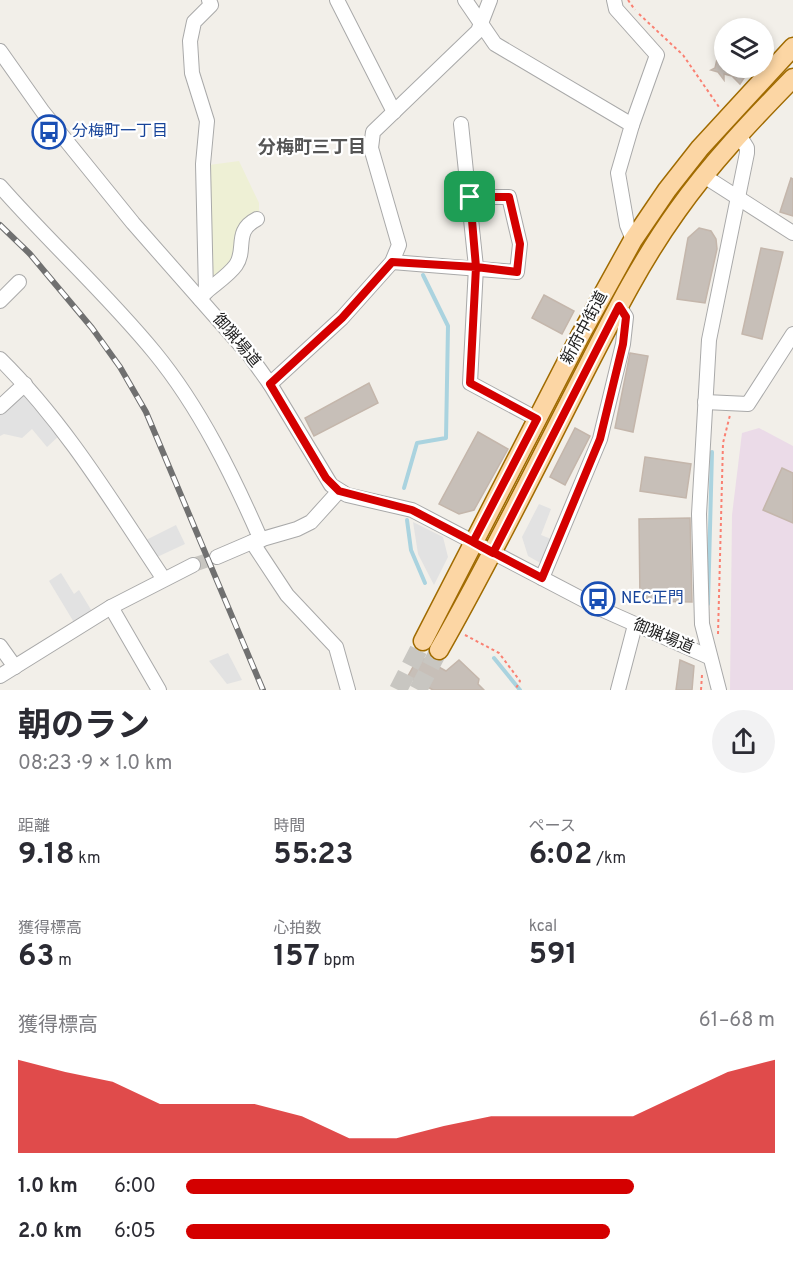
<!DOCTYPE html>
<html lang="ja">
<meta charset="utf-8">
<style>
:root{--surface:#fff;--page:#f2f2f3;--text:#2b2b33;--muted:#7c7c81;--accent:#d40000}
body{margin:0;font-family:Overpass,"Noto Sans JP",sans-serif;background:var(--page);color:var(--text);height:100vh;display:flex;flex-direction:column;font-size:22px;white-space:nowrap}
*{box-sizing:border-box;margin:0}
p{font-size:20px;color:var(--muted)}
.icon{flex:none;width:33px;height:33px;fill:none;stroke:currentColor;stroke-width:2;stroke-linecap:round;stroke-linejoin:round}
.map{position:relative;height:690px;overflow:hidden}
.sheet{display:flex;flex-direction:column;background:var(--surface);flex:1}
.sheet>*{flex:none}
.tools{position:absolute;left:714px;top:18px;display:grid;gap:12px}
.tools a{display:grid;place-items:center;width:60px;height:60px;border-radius:50%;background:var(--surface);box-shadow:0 3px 9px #0003;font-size:30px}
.pin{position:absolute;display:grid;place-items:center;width:51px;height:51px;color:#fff;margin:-26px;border-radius:12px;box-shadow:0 3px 9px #0006}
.round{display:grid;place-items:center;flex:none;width:63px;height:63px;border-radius:32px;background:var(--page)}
.headline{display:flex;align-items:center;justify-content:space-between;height:102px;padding:0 18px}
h1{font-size:33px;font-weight:700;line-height:45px}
.metrics{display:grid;grid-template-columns:repeat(3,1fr);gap:9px;height:102px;padding:6px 18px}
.metrics div{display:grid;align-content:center}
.metrics b{font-size:30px;font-weight:700}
.metrics small{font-size:16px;font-weight:400}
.metrics p{font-size:16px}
.chart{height:168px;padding:12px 18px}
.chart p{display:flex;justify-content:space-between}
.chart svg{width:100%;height:108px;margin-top:6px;fill:var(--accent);opacity:.7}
ul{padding:0 18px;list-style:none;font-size:20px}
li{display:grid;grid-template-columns:96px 72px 1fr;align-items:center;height:45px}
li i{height:15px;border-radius:8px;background:var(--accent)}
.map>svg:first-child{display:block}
.industrial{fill:#ebdbe8}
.farmland{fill:#eef0d5}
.parking{fill:#e2e2e2}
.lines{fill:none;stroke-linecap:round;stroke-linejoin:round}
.stream{stroke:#aad3df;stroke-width:4}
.building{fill:#c7bfb8;stroke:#c4b6ab;stroke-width:1.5}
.minor-tunnel{stroke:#c8c6c1;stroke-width:14;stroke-dasharray:14 7;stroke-linecap:butt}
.major-tunnel{stroke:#c8c6c1;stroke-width:18;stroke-dasharray:18 9;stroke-linecap:butt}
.minor-casing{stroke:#a9a9a9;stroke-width:16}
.major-casing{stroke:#a06b00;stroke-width:21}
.path{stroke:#fa8072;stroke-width:2;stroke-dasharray:3 3;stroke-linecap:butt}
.minor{stroke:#fff;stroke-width:14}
.major{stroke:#fcd6a4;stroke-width:18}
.rail-casing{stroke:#707070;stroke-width:6}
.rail{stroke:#fff;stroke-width:4;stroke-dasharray:11;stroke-linecap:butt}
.route-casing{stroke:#fff;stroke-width:12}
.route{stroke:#d40000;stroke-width:8}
.labels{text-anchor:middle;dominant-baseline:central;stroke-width:4.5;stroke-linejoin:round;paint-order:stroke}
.transit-label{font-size:16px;fill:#164399;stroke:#fff;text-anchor:start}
.street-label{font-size:16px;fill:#222;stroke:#fff}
.neighbourhood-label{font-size:18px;font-weight:bold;fill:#555;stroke:#fff}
</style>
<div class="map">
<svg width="793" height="690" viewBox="0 0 793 690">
<rect width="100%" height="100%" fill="#f2efe9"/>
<polygon class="industrial" points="759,428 793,446 793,690 730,690 732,515 742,433"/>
<polygon class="farmland" points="239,161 259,203 259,213 237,234 232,258 215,279 209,277 209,165"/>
<g class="parking">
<polygon points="25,392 61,434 47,447 32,429 22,438 4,434 0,436 0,414"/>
<polygon points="539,504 551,509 541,535 561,543 551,569 528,556 522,537"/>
<polygon points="413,522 443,537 448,557 434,585 418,554"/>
<polygon points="176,525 185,544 155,558 146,540"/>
<polygon points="61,573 74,594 79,590 93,613 75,624 49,581"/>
<polygon points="228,653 242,680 227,684 209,661"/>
</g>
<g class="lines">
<g class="stream">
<polyline points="404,488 417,443 446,438 448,326 423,275"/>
<polyline points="407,520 411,550 425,583"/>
<polyline points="708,604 712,452"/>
<polyline points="494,658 520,690"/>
</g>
</g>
<g class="building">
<polygon points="717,59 724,62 724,68 737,68 748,72 740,84 732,76 724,74 724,80 718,72 711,70 715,68"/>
<polygon points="791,178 793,179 793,216 780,212"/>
<polygon points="699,228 711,231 716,239 717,249 705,303 677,299 688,238"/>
<polygon points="761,248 783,252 762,339 742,334"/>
<polygon points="544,295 574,311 562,334 532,318"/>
<polygon points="630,353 648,356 633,432 615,428"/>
<polygon points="369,383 378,403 314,436 305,418"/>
<polygon points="575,428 590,436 565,485 550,477"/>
<polygon points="478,432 508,449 474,510 459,514 439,504"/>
<polygon points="645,457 691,464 686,498 640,491"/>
<polygon points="782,468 793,473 793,523 763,510"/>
<polygon points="690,518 692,602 640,601 639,519"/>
<polygon points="419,656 446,671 459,660 479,679 478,684 484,690 433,690 408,676"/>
<polygon points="680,660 694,666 692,690 676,690"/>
</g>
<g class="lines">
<polyline class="minor-tunnel" points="193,565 217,557"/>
<g class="major-tunnel">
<polyline points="398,690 423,641"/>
<polyline points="418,690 439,650"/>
</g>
<g class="minor-casing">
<g id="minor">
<polyline points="337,0 394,112"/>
<polyline points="465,0 495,44 632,125 618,173 627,225 633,240"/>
<polyline points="614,0 616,9 657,55 632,125"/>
<polyline points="0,51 43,112 133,223 250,356 270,384 331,485 347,495 412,510 601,609 709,657"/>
<polyline points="461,124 476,267 470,383 537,419"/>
<polyline points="704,176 793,233"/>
<path d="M0,186C50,243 107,294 155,353C200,408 233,476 261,540"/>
<polyline points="392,262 517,272 520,244 509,197 470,197"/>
<path d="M206,292C215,284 229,275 236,265C247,249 233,231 257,219"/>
<polyline points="200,299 206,292 203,164 207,121 192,73 190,41 194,22 211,5 209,0"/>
<polyline points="0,301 19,282"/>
<path d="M0,359C65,423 113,503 163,578"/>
<polyline points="270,384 342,318 392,262 399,245 371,148 373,132 478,31 490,0"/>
<polyline points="705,402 748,404 793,334"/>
<polyline points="0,407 25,384"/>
<polyline points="339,491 311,522 297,529 252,542 287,595 336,647 348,690"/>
<polyline points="217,557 252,542"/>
<polyline points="542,578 600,439 623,344 626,317 619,306"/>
<polyline points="111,607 159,690"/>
<polyline points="0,646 15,667"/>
<polyline points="0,676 111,607 193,565"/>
<polyline points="618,690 635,625"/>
<polyline points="719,690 702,624 699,514 709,340 747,153 747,148 739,135"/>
</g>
</g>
<g class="major-casing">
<g id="major">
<polyline points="423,641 581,334 633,240 667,190 700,148 793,47"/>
<path d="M439,650C487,566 530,479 574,393C606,331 636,268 677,211C711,163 752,120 793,78"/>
</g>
</g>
<g class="path">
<polyline points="628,0 635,10"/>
<polyline points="639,14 683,55 719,107"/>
<polyline points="718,634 723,443 730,415"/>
<polyline points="465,635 499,653 520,681 515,690"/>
<polyline points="701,690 702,675"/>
</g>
<use href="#minor" class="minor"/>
<use href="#major" class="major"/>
<g class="rail-casing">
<polyline id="rail" points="0,225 30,254 92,328 120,367 146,412 263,690"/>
</g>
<use href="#rail" class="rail"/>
</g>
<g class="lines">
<g class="route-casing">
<polyline id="route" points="470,197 476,267 392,262 342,318 270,384 326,478 339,491 412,510 542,578 600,439 623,344 626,317 619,306 493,553 473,542 537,419 470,383 476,267 517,272 520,244 509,197 470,197"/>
</g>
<use href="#route" class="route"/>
</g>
<defs>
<g id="bus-ring" transform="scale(1.725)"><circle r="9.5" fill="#fff" stroke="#1a4fb4" stroke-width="1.5"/><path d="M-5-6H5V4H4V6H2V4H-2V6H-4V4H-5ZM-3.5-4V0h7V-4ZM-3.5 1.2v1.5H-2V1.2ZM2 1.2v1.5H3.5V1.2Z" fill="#1a4fb4"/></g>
</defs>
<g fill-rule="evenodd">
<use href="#bus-ring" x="49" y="132"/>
<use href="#bus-ring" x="598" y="599"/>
</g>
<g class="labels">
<g class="transit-label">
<text x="72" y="132">分梅町一丁目</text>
<text x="621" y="599">NEC正門</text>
</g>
<g class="street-label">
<text transform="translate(585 328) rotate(-62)">新府中街道</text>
<text transform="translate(236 341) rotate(50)">御猟場道</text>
<text transform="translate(663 637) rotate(23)">御猟場道</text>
</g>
<g class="neighbourhood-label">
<text x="312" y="148">分梅町三丁目</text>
</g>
</g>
</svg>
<div class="tools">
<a><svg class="icon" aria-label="layers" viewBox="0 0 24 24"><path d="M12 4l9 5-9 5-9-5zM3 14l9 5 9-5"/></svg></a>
</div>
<div class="pin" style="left:470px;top:197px;background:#1e9e55"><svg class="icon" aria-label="arrive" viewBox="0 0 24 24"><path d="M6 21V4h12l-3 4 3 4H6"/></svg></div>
</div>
<section class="sheet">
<div class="headline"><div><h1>朝のラン</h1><p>08:23 · 9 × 1.0 km</p></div><a class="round"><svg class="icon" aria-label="share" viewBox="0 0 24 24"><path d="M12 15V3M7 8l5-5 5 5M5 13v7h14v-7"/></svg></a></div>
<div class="metrics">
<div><p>距離</p><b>9.18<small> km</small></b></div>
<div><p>時間</p><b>55:23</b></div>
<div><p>ペース</p><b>6:02<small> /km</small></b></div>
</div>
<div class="metrics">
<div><p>獲得標高</p><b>63<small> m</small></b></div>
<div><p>心拍数</p><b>157<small> bpm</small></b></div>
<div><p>kcal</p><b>591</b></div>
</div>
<div class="chart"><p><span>獲得標高</span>61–68 m</p>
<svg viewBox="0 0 160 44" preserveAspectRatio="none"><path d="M0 44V6L10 11L20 15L30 24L40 24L50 24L60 29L70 38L80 38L90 33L100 29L110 29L120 29L130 29L140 20L150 11L160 6V44z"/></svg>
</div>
<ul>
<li><b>1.0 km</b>6:00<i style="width:76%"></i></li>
<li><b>2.0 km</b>6:05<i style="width:72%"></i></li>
</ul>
</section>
